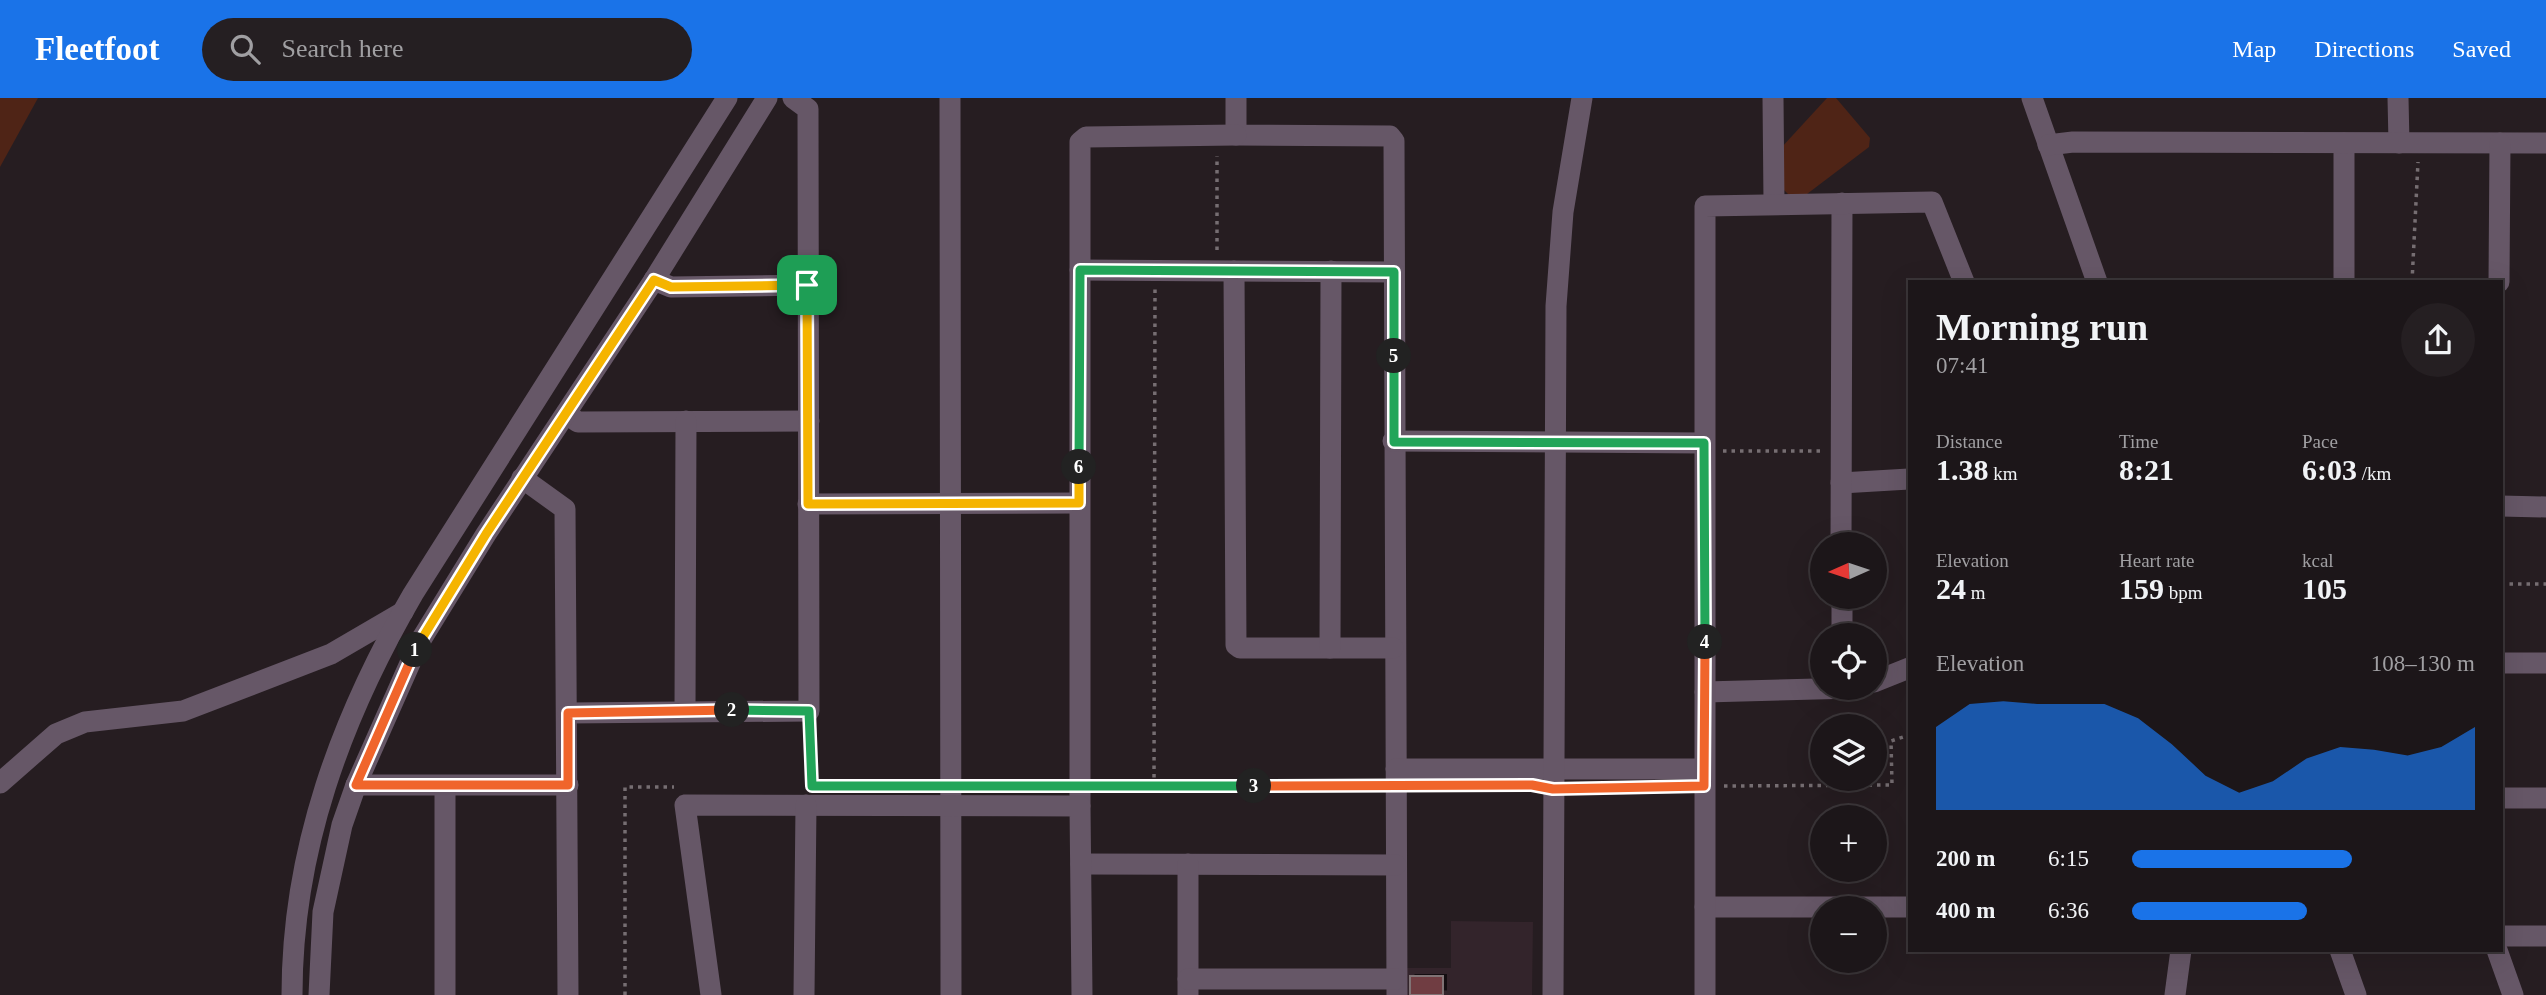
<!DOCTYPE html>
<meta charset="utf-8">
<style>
:root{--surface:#1c1619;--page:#251f22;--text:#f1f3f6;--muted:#a09fa2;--line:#3a3538;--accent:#1a73e8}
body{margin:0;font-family:"Times New Roman",serif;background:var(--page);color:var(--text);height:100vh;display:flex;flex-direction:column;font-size:26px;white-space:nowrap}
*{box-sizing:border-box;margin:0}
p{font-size:23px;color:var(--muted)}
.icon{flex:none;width:38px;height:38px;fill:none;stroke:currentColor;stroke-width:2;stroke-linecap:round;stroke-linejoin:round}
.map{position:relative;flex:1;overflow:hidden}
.panel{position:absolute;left:1908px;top:182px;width:595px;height:672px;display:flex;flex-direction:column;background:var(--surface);border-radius:0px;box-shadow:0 7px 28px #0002,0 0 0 2px var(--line)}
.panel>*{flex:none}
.needle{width:46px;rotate:267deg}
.buttons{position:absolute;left:1810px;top:434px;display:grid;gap:14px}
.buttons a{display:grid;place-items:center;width:77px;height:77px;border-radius:50%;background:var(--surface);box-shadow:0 7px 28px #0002,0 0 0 2px var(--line);font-size:35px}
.pin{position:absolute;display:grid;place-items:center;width:60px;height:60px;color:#fff;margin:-30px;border-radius:14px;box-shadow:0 4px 10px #0006}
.km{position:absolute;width:35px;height:35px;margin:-18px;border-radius:50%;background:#222;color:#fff;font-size:19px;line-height:35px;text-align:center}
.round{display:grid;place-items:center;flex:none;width:74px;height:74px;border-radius:37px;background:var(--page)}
.head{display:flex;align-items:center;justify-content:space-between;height:119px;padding:0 28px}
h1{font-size:38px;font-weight:800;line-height:52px}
.metrics{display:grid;grid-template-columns:repeat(3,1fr);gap:10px;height:119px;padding:7px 28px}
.metrics div{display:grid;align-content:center}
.metrics b{font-size:30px;font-weight:800}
.metrics small{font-size:19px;font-weight:400}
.metrics p{font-size:19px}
.chart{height:196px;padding:14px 28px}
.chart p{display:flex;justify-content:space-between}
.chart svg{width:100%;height:126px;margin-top:7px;fill:var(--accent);opacity:.7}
ul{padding:0 28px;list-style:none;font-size:23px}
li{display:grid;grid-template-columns:112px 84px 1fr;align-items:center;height:52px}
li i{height:18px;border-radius:9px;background:var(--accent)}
header{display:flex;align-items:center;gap:42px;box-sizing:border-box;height:98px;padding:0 35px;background:var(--accent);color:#fff}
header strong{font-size:33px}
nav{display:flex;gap:38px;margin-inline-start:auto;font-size:24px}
.search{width:490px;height:63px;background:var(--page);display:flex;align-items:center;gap:18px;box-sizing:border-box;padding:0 24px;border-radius:38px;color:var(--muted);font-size:26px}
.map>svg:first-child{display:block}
.built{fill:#33242b}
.green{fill:#4f2416}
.building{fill:#703d42;stroke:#807374;stroke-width:2;filter:url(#shadow)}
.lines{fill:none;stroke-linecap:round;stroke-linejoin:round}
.path{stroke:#766e72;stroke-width:3.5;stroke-dasharray:3.5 5;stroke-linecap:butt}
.minor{stroke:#665767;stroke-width:21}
.split-1-casing{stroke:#fff;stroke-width:14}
.split-2-casing{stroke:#fff;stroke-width:14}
.split-3-casing{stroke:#fff;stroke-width:14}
.split-4-casing{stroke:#fff;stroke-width:14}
.split-5-casing{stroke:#fff;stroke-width:14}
.split-6-casing{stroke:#fff;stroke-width:14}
.split-7-casing{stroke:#fff;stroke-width:14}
.split-1{stroke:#f5b400;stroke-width:9}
.split-2{stroke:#f0652b;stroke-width:9}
.split-3{stroke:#22a559;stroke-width:9}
.split-4{stroke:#f0652b;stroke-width:9}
.split-5{stroke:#22a559;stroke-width:9}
.split-6{stroke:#22a559;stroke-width:9}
.split-7{stroke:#f5b400;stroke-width:9}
</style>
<header>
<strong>Fleetfoot</strong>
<div class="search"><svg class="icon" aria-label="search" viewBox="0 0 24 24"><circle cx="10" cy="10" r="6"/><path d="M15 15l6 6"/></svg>Search here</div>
<nav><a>Map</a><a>Directions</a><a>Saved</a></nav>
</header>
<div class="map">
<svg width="2546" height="897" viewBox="0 0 2546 897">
<defs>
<filter id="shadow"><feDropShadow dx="5.5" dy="-5.5" stdDeviation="0" flood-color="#0009"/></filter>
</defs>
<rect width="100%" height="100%" fill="#261d21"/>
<polygon class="built" points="1451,823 1533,824 1532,897 1405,897 1405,870 1451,870"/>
<g class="green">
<polygon points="0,0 38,0 0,69"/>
<polygon points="1827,0 1836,0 1870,40 1869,49 1807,96 1789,97 1782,90 1781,50"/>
</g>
<rect class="building" x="1410" y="878" width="33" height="19"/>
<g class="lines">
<g class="path">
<polyline points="1217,152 1217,58"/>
<polyline points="2412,184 2418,64"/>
<polyline points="1723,353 1821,353"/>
<polyline points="2501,486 2546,486"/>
<polyline points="811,632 812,688"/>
<polyline points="1098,688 1378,689"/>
<polyline points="1154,688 1155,190"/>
<polyline points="1724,688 1892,687 1891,643 1909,637"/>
<polyline points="625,897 625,689 674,689"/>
</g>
<g class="minor">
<polyline points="950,0 951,897"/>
<polyline points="1236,0 1236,37 1390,38 1394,43 1397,897"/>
<polyline points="1773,0 1774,104"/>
<polyline points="2032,0 2097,184"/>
<polyline points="2398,0 2399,45"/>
<polyline points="2344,45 2344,184"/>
<polyline points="2048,47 2073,44 2546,45"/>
<polyline points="1080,172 1394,174"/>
<polyline points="1234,173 1236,547 1240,550 1393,550"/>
<polyline points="654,182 671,189 807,187"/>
<polyline points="2499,184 2500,45"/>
<polyline points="566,316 578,324 809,323"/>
<polyline points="1393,343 1704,345"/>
<polyline points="522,380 565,411 568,897"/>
<polyline points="1841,385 1909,381"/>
<polyline points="808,406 1079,405"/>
<polyline points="2501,408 2546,409"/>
<polyline points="1841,446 1842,105"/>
<polyline points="1842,499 1842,537"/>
<polyline points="1330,550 1331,173"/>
<polyline points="2501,565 2546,565"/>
<polyline points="1874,584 1909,570"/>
<polyline points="1705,594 1854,590"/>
<polyline points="685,612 686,323"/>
<polyline points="568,615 809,613 808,11 793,0"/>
<polyline points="1396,671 1704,671"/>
<polyline points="0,685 56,636 85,624 183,613 331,556 403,514"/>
<polyline points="356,687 568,687"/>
<polyline points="445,688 445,897"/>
<polyline points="2501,700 2546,700"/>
<polyline points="1080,708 1080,44 1086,39 1236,37"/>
<polyline points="1081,766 1396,767"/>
<polyline points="1188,766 1188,897"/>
<polyline points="1705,809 1909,809"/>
<polyline points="2501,838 2546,838"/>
<polyline points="2340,852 2356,897"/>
<polyline points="2497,852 2513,897"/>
<polyline points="1188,881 1396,881"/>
<path d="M292,897C292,752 341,620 413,496L727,0"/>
<polyline points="319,897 323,814 342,727 356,687 419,545 486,436 654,182 767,0"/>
<polyline points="711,897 685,707 1080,708 1082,897"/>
<polyline points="804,897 806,707"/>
<polyline points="1553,897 1556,208 1563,114 1582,0"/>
<polyline points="1705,897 1705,108 1932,104 1964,184"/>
<polyline points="2175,897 2181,852"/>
</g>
</g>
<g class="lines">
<g class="split-1-casing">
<polyline id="split-1" points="415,552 486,436 654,182 671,189 807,187"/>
</g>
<g class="split-2-casing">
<polyline id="split-2" points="415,552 356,687 568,687 568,615 732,612"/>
</g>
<g class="split-3-casing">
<polyline id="split-3" points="732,612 809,613 812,688 1254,688"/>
</g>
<g class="split-4-casing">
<polyline id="split-4" points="1254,688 1532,687 1553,691 1704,688 1705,544"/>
</g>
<g class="split-5-casing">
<polyline id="split-5" points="1394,258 1394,344 1704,345 1705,544"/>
</g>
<g class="split-6-casing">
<polyline id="split-6" points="1079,369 1080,172 1394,174 1394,258"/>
</g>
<g class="split-7-casing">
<polyline id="split-7" points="807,187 808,406 1079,405 1079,369"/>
</g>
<use href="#split-1" class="split-1"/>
<use href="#split-2" class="split-2"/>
<use href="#split-3" class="split-3"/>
<use href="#split-4" class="split-4"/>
<use href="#split-5" class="split-5"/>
<use href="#split-6" class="split-6"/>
<use href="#split-7" class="split-7"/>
</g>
</svg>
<div class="buttons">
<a><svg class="needle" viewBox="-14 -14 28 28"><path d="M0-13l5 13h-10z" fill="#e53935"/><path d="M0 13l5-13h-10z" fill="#a09fa2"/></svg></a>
<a><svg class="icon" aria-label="locate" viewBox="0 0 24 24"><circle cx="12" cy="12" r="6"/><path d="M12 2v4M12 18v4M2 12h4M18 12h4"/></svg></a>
<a><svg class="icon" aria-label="layers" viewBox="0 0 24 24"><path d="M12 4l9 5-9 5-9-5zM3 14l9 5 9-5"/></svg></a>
<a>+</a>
<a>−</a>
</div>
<div class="pin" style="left:807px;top:187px;background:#1e9e55"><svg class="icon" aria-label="arrive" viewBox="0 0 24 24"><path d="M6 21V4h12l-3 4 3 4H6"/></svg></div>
<b class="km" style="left:415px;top:552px">1</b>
<b class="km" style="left:732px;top:612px">2</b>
<b class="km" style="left:1254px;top:688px">3</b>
<b class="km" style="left:1705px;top:544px">4</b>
<b class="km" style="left:1394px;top:258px">5</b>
<b class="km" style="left:1079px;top:369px">6</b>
<section class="panel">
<div class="head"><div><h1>Morning run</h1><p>07:41</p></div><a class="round"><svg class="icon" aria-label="share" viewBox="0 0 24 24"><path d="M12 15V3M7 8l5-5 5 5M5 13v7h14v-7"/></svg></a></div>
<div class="metrics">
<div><p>Distance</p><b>1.38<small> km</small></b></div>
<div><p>Time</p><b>8:21</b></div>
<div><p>Pace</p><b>6:03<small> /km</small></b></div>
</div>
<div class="metrics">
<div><p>Elevation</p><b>24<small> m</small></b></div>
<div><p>Heart rate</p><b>159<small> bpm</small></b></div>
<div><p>kcal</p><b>105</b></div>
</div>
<div class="chart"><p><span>Elevation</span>108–130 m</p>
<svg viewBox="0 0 160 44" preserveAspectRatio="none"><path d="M0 44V15L10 7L20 6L30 7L40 7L50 7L60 12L70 21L80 32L90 38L100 34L110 26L120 22L130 23L140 25L150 22L160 15V44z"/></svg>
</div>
<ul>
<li><b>200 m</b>6:15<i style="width:64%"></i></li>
<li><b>400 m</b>6:36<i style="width:51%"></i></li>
</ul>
</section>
</div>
